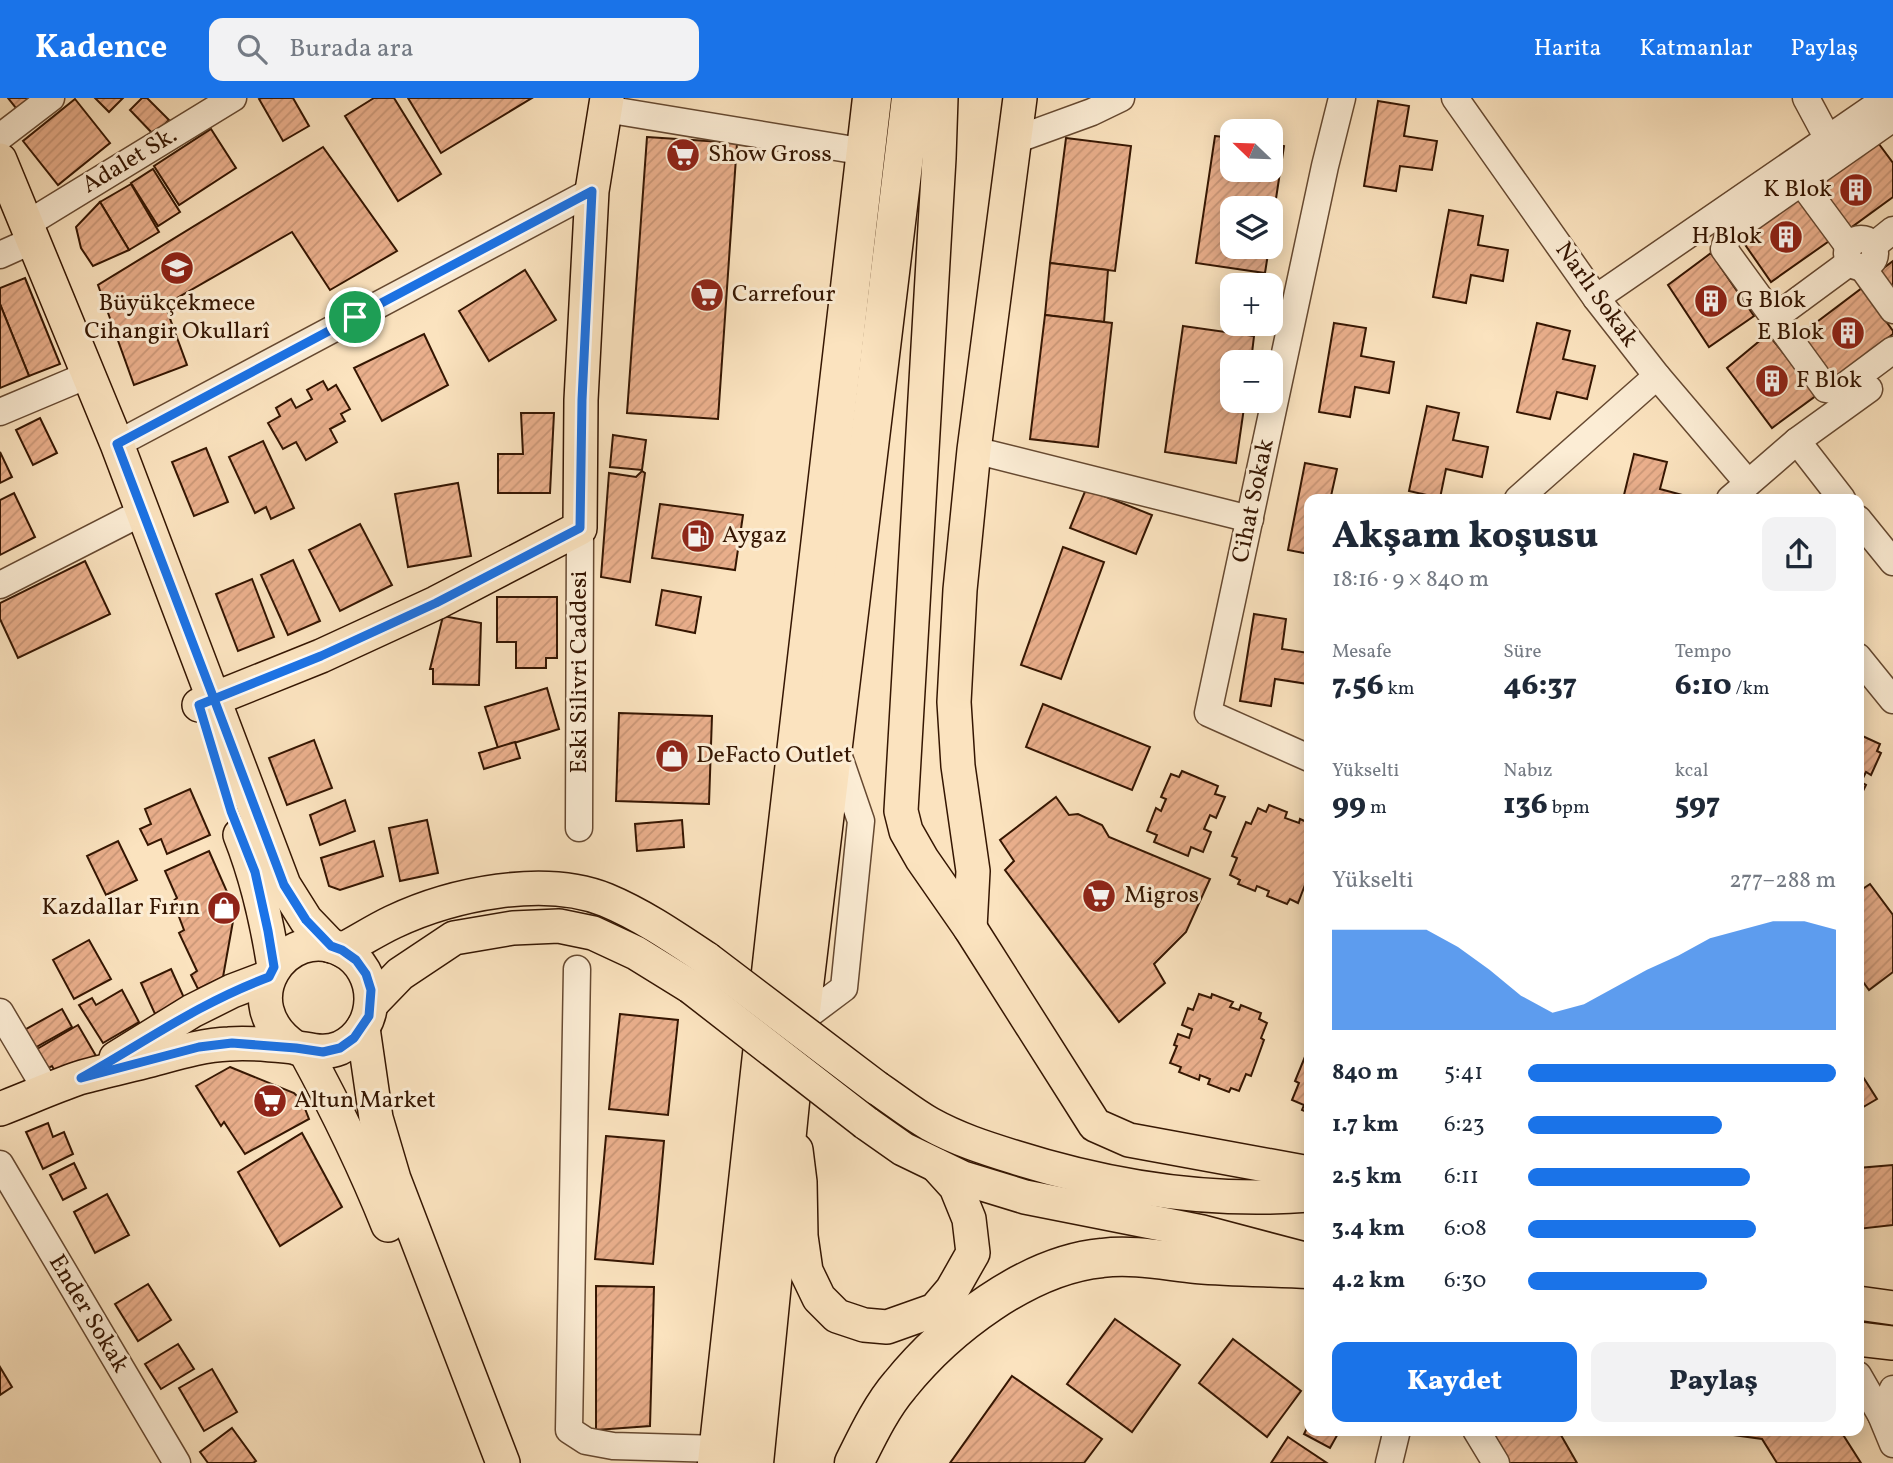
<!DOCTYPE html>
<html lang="tr">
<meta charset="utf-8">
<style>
:root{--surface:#fff;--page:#f2f2f3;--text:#1f2937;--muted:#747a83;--accent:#1a73e8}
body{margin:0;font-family:Vollkorn,serif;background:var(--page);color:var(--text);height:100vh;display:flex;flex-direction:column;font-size:26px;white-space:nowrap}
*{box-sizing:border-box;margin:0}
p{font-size:23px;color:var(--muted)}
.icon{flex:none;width:38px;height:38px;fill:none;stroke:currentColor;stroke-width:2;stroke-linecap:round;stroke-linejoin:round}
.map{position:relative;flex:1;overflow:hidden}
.drawer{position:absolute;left:1304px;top:396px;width:560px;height:942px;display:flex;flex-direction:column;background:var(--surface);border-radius:14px;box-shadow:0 4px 18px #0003}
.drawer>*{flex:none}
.needle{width:46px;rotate:293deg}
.controls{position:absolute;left:1220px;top:21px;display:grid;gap:14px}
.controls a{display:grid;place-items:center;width:63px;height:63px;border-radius:14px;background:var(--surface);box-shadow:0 4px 18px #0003;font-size:35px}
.pin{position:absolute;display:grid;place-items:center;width:60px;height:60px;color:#fff;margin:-30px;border:4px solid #fff;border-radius:50%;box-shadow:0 2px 7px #0007}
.round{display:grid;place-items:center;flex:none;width:74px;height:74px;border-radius:14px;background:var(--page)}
.headline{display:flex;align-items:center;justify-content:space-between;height:119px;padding:0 28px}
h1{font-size:38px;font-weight:800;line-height:52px}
.metrics{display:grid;grid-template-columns:repeat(3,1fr);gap:10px;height:119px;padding:7px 28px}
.metrics div{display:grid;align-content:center}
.metrics b{font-size:30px;font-weight:800}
.metrics small{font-size:19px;font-weight:400}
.metrics p{font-size:19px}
.chart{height:196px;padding:14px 28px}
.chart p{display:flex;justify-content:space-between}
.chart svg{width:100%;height:126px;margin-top:7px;fill:var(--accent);opacity:.7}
.primary-button{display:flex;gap:14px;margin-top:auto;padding:14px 28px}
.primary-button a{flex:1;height:80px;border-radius:14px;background:var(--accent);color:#fff;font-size:28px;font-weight:800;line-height:80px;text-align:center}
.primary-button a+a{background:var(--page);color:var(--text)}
ul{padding:0 28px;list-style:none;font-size:23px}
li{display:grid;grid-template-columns:112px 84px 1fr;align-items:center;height:52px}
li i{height:18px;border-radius:9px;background:var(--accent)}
header{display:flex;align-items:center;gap:42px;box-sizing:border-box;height:98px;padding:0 35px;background:var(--accent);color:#fff}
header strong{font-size:33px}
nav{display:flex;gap:38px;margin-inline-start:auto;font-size:24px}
.search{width:490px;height:63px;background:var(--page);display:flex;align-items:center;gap:18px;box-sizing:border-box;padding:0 24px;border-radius:14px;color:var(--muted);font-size:26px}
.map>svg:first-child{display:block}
.building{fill:url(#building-hatch);stroke:#351602;stroke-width:2}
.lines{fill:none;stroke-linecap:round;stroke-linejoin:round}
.minor-casing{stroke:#664931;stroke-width:29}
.major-casing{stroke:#351602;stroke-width:36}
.highway-casing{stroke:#351602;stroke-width:41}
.minor{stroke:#fcedd5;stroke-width:26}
.major{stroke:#fbe3bf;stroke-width:33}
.highway{stroke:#fbe3bf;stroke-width:38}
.major-bridge-casing{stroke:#351602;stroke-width:36;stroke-linecap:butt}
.major-bridge{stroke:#fbe3bf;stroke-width:33}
.route-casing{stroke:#fff;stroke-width:14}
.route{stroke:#1a73e8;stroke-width:9}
.labels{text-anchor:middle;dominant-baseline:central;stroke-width:6;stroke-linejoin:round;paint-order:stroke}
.poi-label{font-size:24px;fill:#351602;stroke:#fcedd5;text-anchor:start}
.street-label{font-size:24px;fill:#351602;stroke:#fcedd5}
</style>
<header>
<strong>Kadence</strong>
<div class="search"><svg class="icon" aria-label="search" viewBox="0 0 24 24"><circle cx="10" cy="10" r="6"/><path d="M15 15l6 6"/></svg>Burada ara</div>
<nav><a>Harita</a><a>Katmanlar</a><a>Paylaş</a></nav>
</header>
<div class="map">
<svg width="1893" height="1365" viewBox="0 0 1893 1365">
<defs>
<pattern id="building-hatch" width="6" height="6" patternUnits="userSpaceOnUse" patternTransform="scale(1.75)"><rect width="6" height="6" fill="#eaaf8c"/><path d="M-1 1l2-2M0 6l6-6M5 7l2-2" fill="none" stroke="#c99677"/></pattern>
</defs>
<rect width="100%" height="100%" fill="#fbe3bf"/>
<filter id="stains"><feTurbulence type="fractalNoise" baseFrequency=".00286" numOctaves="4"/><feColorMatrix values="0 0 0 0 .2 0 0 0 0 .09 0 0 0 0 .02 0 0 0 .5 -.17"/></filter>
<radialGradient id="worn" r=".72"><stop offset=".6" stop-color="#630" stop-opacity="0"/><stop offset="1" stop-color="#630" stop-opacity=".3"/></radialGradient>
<g class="building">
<polygon points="8,0 39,0 20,15"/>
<polygon points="95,0 123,0 109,14"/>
<polygon points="142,0 147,0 169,22 154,37 130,12"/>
<polygon points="261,0 293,0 309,28 283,43 259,1"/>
<polygon points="374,0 394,0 441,76 398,103 345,18"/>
<polygon points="408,0 532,0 441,55"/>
<polygon points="75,1 110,45 58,87 23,43"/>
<polygon points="1378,3 1409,8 1404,38 1437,43 1432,72 1400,68 1396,93 1364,88"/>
<polygon points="211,31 236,70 179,107 154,68"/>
<polygon points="1215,38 1232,40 1232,72 1270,72 1270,46 1284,48 1270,140 1270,110 1232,110 1232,149 1269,149 1265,175 1196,165"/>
<polygon points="647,39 737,45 718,321 627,315"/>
<polygon points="1066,40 1131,48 1115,173 1050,165"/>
<polygon points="1876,42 1893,65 1893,99 1849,131 1814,85"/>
<polygon points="323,49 397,153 330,192 292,134 165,207 187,267 134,287 98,187"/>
<polygon points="153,71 180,114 158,128 131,85"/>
<polygon points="131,86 159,134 129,152 100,104"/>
<polygon points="1799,94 1832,141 1771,184 1739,138"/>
<polygon points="100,104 129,152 93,168 81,150 76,129"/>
<polygon points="1449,112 1483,118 1478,147 1508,152 1503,183 1471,177 1466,205 1433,199"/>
<polygon points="1711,155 1754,218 1709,249 1668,187"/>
<polygon points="1893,163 1893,202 1873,178"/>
<polygon points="1050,165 1108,172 1104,224 1045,217"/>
<polygon points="525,172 556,222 489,263 459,213"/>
<polygon points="25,180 60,266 29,278 0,206 0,190"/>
<polygon points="1862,190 1893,233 1893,236 1834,282 1801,236"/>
<polygon points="0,206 29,278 0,290"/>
<polygon points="1045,217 1112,225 1098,349 1030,341"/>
<polygon points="1334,225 1366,230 1361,258 1394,264 1389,295 1355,289 1350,319 1319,314"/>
<polygon points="1537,225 1570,233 1563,261 1595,268 1587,301 1557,294 1550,321 1517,314"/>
<polygon points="1183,228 1254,238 1251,264 1232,264 1232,303 1245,303 1236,365 1165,354"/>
<polygon points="424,236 448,287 382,323 354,270"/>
<polygon points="1768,236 1817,297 1772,330 1727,270"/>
<polygon points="323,283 328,292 336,287 350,311 341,316 345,323 330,331 337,344 306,362 296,344 283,351 268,325 280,318 276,310 291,301 296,310 312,301 307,292"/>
<polygon points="1427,308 1459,315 1453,342 1488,349 1482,379 1446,371 1440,400 1409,393"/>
<polygon points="521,315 554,315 550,395 498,395 498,356 523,356"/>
<polygon points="40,320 57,355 33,367 16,332"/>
<polygon points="613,337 646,342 642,372 610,369"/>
<polygon points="263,343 294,410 271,421 266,409 255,415 229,359"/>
<polygon points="206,350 228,404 194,418 172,364"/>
<polygon points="0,354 12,379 0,385"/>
<polygon points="1634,356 1667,364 1660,391 1690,399 1690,401 1623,401"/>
<polygon points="1305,365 1337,371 1331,398 1344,401 1309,401 1309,456 1288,452"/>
<polygon points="642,373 645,375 630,484 601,479 609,375 636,379"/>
<polygon points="458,385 471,458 408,469 395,396"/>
<polygon points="1086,391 1152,417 1136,456 1070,430"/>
<polygon points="14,395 35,439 0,457 0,402"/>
<polygon points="660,406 743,417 735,472 652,460"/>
<polygon points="360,426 392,487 340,513 309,452"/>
<polygon points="1063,449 1104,464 1061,581 1021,567"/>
<polygon points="293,462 320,523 288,537 261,477"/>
<polygon points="85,463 110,516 18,560 0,521 0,505"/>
<polygon points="252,481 274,539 238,553 216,496"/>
<polygon points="662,492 701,499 695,535 656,527"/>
<polygon points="497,499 557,499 557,560 546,560 546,570 516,570 516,544 497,544"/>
<polygon points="1254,516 1286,521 1282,551 1309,555 1308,586 1275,581 1271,608 1240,603"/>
<polygon points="443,518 481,525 479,587 433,586 433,571 430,571"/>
<polygon points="547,590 559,631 498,650 485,609"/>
<polygon points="1043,606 1150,649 1132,692 1026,649"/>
<polygon points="619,615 712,618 709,706 616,703"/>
<polygon points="1858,636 1880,646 1877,653 1881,655 1871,677 1866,674 1861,684 1866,687 1858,703"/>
<polygon points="314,642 332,690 287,707 269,660"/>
<polygon points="515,644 520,660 484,671 479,655"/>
<polygon points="1182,673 1218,688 1215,696 1225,699 1216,720 1210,717 1204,731 1211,734 1203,754 1191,749 1188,758 1154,744 1157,737 1147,733 1156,710 1161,713 1166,701 1161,699 1171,676 1179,679"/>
<polygon points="190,691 210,737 167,756 161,741 148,747 140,731 151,726 145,711"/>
<polygon points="1056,699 1069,717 1078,716 1102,727 1109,739 1210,781 1186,834 1154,866 1165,885 1119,924 1005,772 1014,763 1000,742"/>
<polygon points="345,702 355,733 320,747 310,717"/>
<polygon points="1269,707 1287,714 1285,720 1299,725 1300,721 1309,725 1309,789 1305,787 1298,805 1290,801 1287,806 1267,798 1269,793 1257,788 1255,793 1238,786 1240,782 1230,777 1237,760 1232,758 1246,724 1251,726 1258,710 1266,714"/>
<polygon points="427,722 438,775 400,783 389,730"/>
<polygon points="682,722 684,749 637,753 635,726"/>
<polygon points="118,743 137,782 106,797 87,758"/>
<polygon points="374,743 383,778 340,792 329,788 321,760"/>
<polygon points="209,753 235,812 223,879 198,891 191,877 197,873 179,835 184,832 173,803 177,800 165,773"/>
<polygon points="1870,786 1893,817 1893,874 1869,892 1858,877 1858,794"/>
<polygon points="89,842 111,881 74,901 53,862"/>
<polygon points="171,871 185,902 155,916 141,885"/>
<polygon points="122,892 139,924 103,945 79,907 92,900 96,907"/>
<polygon points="1199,896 1211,900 1212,896 1233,904 1230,909 1239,912 1241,907 1261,915 1259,921 1267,925 1261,940 1264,942 1251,978 1246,976 1239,993 1231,990 1229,994 1208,986 1210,981 1200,977 1199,982 1179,974 1181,969 1170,965 1177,948 1174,947 1178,936 1189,940 1192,931 1182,927 1188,910 1193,912"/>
<polygon points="62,911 72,929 31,952 21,934"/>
<polygon points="620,916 678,922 668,1017 609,1011"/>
<polygon points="78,927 99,963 61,984 52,968 43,973 32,954"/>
<polygon points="1309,949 1309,1015 1302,1012 1304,1007 1292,1002 1299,985 1295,983"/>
<polygon points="230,969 294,995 302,1003 309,1021 245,1056 224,1024 221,1028 196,988"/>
<polygon points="1858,971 1877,1001 1858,1012"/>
<polygon points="48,1025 53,1039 64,1034 73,1056 43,1071 26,1034"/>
<polygon points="302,1035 342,1109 280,1148 238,1074"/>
<polygon points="606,1038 664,1043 653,1166 595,1161"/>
<polygon points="74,1065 86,1090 63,1102 50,1077"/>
<polygon points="1893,1067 1893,1127 1858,1131 1858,1070"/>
<polygon points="107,1096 129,1137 95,1155 74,1114"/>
<polygon points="148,1186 171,1222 138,1243 115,1206"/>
<polygon points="596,1188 654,1189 650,1328 596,1332"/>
<polygon points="1115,1221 1180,1267 1132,1334 1067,1286"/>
<polygon points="1233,1241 1301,1293 1267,1339 1199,1285"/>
<polygon points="178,1246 194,1271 161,1291 145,1266"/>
<polygon points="0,1269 12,1289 0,1297"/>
<polygon points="212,1271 237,1314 204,1333 179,1290"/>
<polygon points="1012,1278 1102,1341 1084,1365 950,1365"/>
<polygon points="1309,1326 1309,1332 1340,1332 1330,1350 1304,1336"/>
<polygon points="232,1330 256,1363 253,1365 208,1365 200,1354"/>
<polygon points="1490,1332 1558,1332 1577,1365 1509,1365"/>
<polygon points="1697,1332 1840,1332 1861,1365 1777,1365 1762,1341"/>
<polygon points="1288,1339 1327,1365 1271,1365"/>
</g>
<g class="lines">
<g class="minor-casing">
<g id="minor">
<polyline points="1455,0 1596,200 1657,278 1748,385"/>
<polyline points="1806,0 1828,41"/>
<polyline points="605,11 866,54"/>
<polyline points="1893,20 1729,135 1724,151 1826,291 1838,293 1893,252"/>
<polyline points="0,39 51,0"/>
<polyline points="1015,42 1092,14 1121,0"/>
<polyline points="1801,84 1849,149"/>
<polyline points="27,126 233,0"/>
<circle cx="1861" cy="155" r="14"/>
<polyline points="1873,148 1893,132"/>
<polyline points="0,157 20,148"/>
<polyline points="1862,169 1893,212"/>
<polyline points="1596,200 1887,0"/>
<polyline points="1774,220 1850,164"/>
<polyline points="0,314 76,282"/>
<polyline points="1797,343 1842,401"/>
<polyline points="117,346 592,93"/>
<polyline points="974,352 1250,421"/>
<polyline points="1518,401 1657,278"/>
<polyline points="1730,401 1797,343 1869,291"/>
<polyline points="1858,421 1893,464"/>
<polyline points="0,487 127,422"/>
<polyline points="1858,559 1893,602"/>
<polyline points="1309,660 1208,615 1325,68 1342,0"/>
<polyline points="579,730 580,430"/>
<polyline points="577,871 569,1332 586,1343 613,1348 719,1351"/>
<polyline points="0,914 47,993"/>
<polyline points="800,923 844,890 861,723 837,653"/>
<polyline points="0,1066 177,1365"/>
<polyline points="1858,1277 1881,1317 1893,1346"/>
<polyline points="1881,1317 1893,1291"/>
<polyline points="1476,1332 1496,1365"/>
<polyline points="1389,1365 1397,1332"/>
</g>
</g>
<g class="major-casing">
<g id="major">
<polyline points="941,0 939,60 901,713 906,733 922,761 970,830 1095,1027 1129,1042 1309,1075"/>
<polyline points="0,62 117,346 284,787 306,822 331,848"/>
<polyline points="199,607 321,558 436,505 580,430 581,302 592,93 607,0"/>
<path d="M240,737C257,780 267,824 274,869"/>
<polyline points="970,830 973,773 958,668 954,604 960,492 974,352 1020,0"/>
<path d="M342,852C359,843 376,832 393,824C452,796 544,777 606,802C642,817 674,839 707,861"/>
<polyline points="372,905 400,876 454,840 513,830 559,828 593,835 636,855 691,889"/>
<polyline points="363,930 376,1020 394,1081 503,1365"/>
<path d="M305,953C336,1010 364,1067 388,1127"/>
<polyline points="116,960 192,913 232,893 269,879"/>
<path d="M877,990C895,1002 912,1016 930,1026C957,1041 985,1050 1014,1059C1109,1089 1210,1105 1309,1097"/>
<path d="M0,1011C26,1001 53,989 79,980C103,973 128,968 151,962C177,955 203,947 229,946C250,944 273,947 293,949C309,951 323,957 340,950C381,931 381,872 342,852C287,823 228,905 296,950"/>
<polyline points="866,1025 903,1051 963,1080 1025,1099 1202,1134 1308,1162"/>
<polyline points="796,1052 800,1084 801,1138 806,1173 819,1200 837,1218 864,1227 887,1229 935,1212 952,1192 973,1155 969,1121 956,1089 937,1068"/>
<polyline points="1858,1205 1893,1210"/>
<polyline points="1858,1241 1893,1245"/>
</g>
</g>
<g class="highway-casing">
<g id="highway">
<polyline points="717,1365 779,802 872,0"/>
<polyline points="754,1365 790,1004 911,0"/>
<path d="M854,1365C867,1339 881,1309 900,1287C946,1230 1027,1167 1102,1160C1133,1156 1166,1163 1197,1166C1234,1169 1272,1169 1309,1171"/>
</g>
</g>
<use href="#minor" class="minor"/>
<use href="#major" class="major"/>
<use href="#highway" class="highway"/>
<g class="major-bridge-casing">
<g id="major-bridge">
<polyline points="707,861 877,990"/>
<polyline points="691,889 866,1025"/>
</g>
</g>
<use href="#major-bridge" class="major-bridge"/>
</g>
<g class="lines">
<g class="route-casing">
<path id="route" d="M355,219L117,346L214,601L199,607L231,713L255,774L268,833L274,869L269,879C199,905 145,944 81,980L199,949L232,945L296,950L323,954L340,950L354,940L369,918L371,892L366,876L356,862L342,852L331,848L306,822L284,787L214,601L321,558L436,505L580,430L582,302L592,93L355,219"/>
</g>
<use href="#route" class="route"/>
</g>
<defs>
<g id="supermarket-disc" transform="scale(1.75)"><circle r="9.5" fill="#8f2418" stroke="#fcedd5"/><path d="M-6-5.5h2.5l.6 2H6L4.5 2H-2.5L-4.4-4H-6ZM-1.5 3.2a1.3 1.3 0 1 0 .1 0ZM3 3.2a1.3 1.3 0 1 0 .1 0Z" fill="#fff"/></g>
<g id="building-disc" transform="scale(1.75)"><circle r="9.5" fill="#8f2418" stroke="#fcedd5"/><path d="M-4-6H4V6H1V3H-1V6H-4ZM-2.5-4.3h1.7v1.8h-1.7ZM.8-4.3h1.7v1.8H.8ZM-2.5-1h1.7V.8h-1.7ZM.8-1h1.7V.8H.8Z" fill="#fff"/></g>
<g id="school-disc" transform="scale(1.75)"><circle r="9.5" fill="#8f2418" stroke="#fcedd5"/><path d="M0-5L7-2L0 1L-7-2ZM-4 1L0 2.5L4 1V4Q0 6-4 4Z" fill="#fff"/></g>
<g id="fuel-disc" transform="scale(1.75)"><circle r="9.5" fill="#8f2418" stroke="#fcedd5"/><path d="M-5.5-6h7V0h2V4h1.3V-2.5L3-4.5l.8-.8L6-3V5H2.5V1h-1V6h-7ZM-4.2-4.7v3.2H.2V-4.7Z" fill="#fff"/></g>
<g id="shop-disc" transform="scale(1.75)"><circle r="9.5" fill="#8f2418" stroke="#fcedd5"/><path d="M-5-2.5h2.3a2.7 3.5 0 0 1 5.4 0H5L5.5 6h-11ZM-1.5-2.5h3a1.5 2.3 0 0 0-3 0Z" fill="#fff"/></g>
</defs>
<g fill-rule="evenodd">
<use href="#supermarket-disc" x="683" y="57"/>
<use href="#building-disc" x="1856" y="92"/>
<use href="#building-disc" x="1786" y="139"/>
<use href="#school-disc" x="177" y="170"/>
<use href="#supermarket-disc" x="707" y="197"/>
<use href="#building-disc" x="1711" y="203"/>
<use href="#building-disc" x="1848" y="235"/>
<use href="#building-disc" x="1772" y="283"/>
<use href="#fuel-disc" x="698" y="438"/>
<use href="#shop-disc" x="672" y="658"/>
<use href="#supermarket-disc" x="1099" y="798"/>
<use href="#shop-disc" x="224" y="810"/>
<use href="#supermarket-disc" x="270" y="1003"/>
</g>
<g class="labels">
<g class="poi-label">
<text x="708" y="57">Show Gross</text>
<text x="1832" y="92" text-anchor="end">K Blok</text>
<text x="1762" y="139" text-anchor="end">H Blok</text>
<text x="732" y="197">Carrefour</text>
<text x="1736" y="203">G Blok</text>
<text x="177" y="206" text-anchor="middle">Büyükçekmece<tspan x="177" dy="28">Cihangir Okullarî</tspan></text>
<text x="1824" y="235" text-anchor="end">E Blok</text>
<text x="1796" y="283">F Blok</text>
<text x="722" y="438">Aygaz</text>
<text x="696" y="658">DeFacto Outlet</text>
<text x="1124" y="798">Migros</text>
<text x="200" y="810" text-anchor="end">Kazdallar Fırın</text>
<text x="294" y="1003">Altun Market</text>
</g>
<g class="street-label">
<text transform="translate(130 63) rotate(-31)">Adalet Sk.</text>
<text transform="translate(1596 197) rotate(54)">Narlı Sokak</text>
<text transform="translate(1254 403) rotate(-78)">Cihat Sokak</text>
<text transform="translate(580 574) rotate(-90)">Eski Silivri Caddesi</text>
<text transform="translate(88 1216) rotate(59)">Ender Sokak</text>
</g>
</g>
<rect width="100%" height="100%" filter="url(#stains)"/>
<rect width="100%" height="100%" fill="url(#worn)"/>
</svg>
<div class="controls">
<a><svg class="needle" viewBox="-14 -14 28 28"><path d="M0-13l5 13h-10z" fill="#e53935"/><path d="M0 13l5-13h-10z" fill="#747a83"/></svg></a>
<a><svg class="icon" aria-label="layers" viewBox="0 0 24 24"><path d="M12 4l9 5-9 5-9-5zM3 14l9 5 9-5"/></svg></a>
<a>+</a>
<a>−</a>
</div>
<div class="pin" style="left:355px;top:219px;background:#1e9e55"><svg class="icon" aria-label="arrive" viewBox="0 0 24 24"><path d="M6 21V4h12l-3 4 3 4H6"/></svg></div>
<section class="drawer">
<div class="headline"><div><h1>Akşam koşusu</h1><p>18:16 · 9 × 840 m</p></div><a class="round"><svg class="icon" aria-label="share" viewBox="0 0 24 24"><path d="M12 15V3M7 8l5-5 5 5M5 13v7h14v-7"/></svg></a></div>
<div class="metrics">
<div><p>Mesafe</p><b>7.56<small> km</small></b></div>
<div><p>Süre</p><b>46:37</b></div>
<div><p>Tempo</p><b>6:10<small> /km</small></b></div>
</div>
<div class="metrics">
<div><p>Yükselti</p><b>99<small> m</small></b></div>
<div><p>Nabız</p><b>136<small> bpm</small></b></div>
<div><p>kcal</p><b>597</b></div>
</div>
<div class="chart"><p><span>Yükselti</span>277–288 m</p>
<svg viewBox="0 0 160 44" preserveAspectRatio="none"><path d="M0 44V9L10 9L20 9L30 9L40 15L50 23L60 32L70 38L80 35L90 29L100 23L110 18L120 12L130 9L140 6L150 6L160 9V44z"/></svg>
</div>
<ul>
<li><b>840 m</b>5:41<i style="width:100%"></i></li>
<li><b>1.7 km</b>6:23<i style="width:63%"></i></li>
<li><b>2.5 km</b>6:11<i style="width:72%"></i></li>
<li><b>3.4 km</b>6:08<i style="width:74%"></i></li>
<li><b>4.2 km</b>6:30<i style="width:58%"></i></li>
</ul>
<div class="primary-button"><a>Kaydet</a><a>Paylaş</a></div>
</section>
</div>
